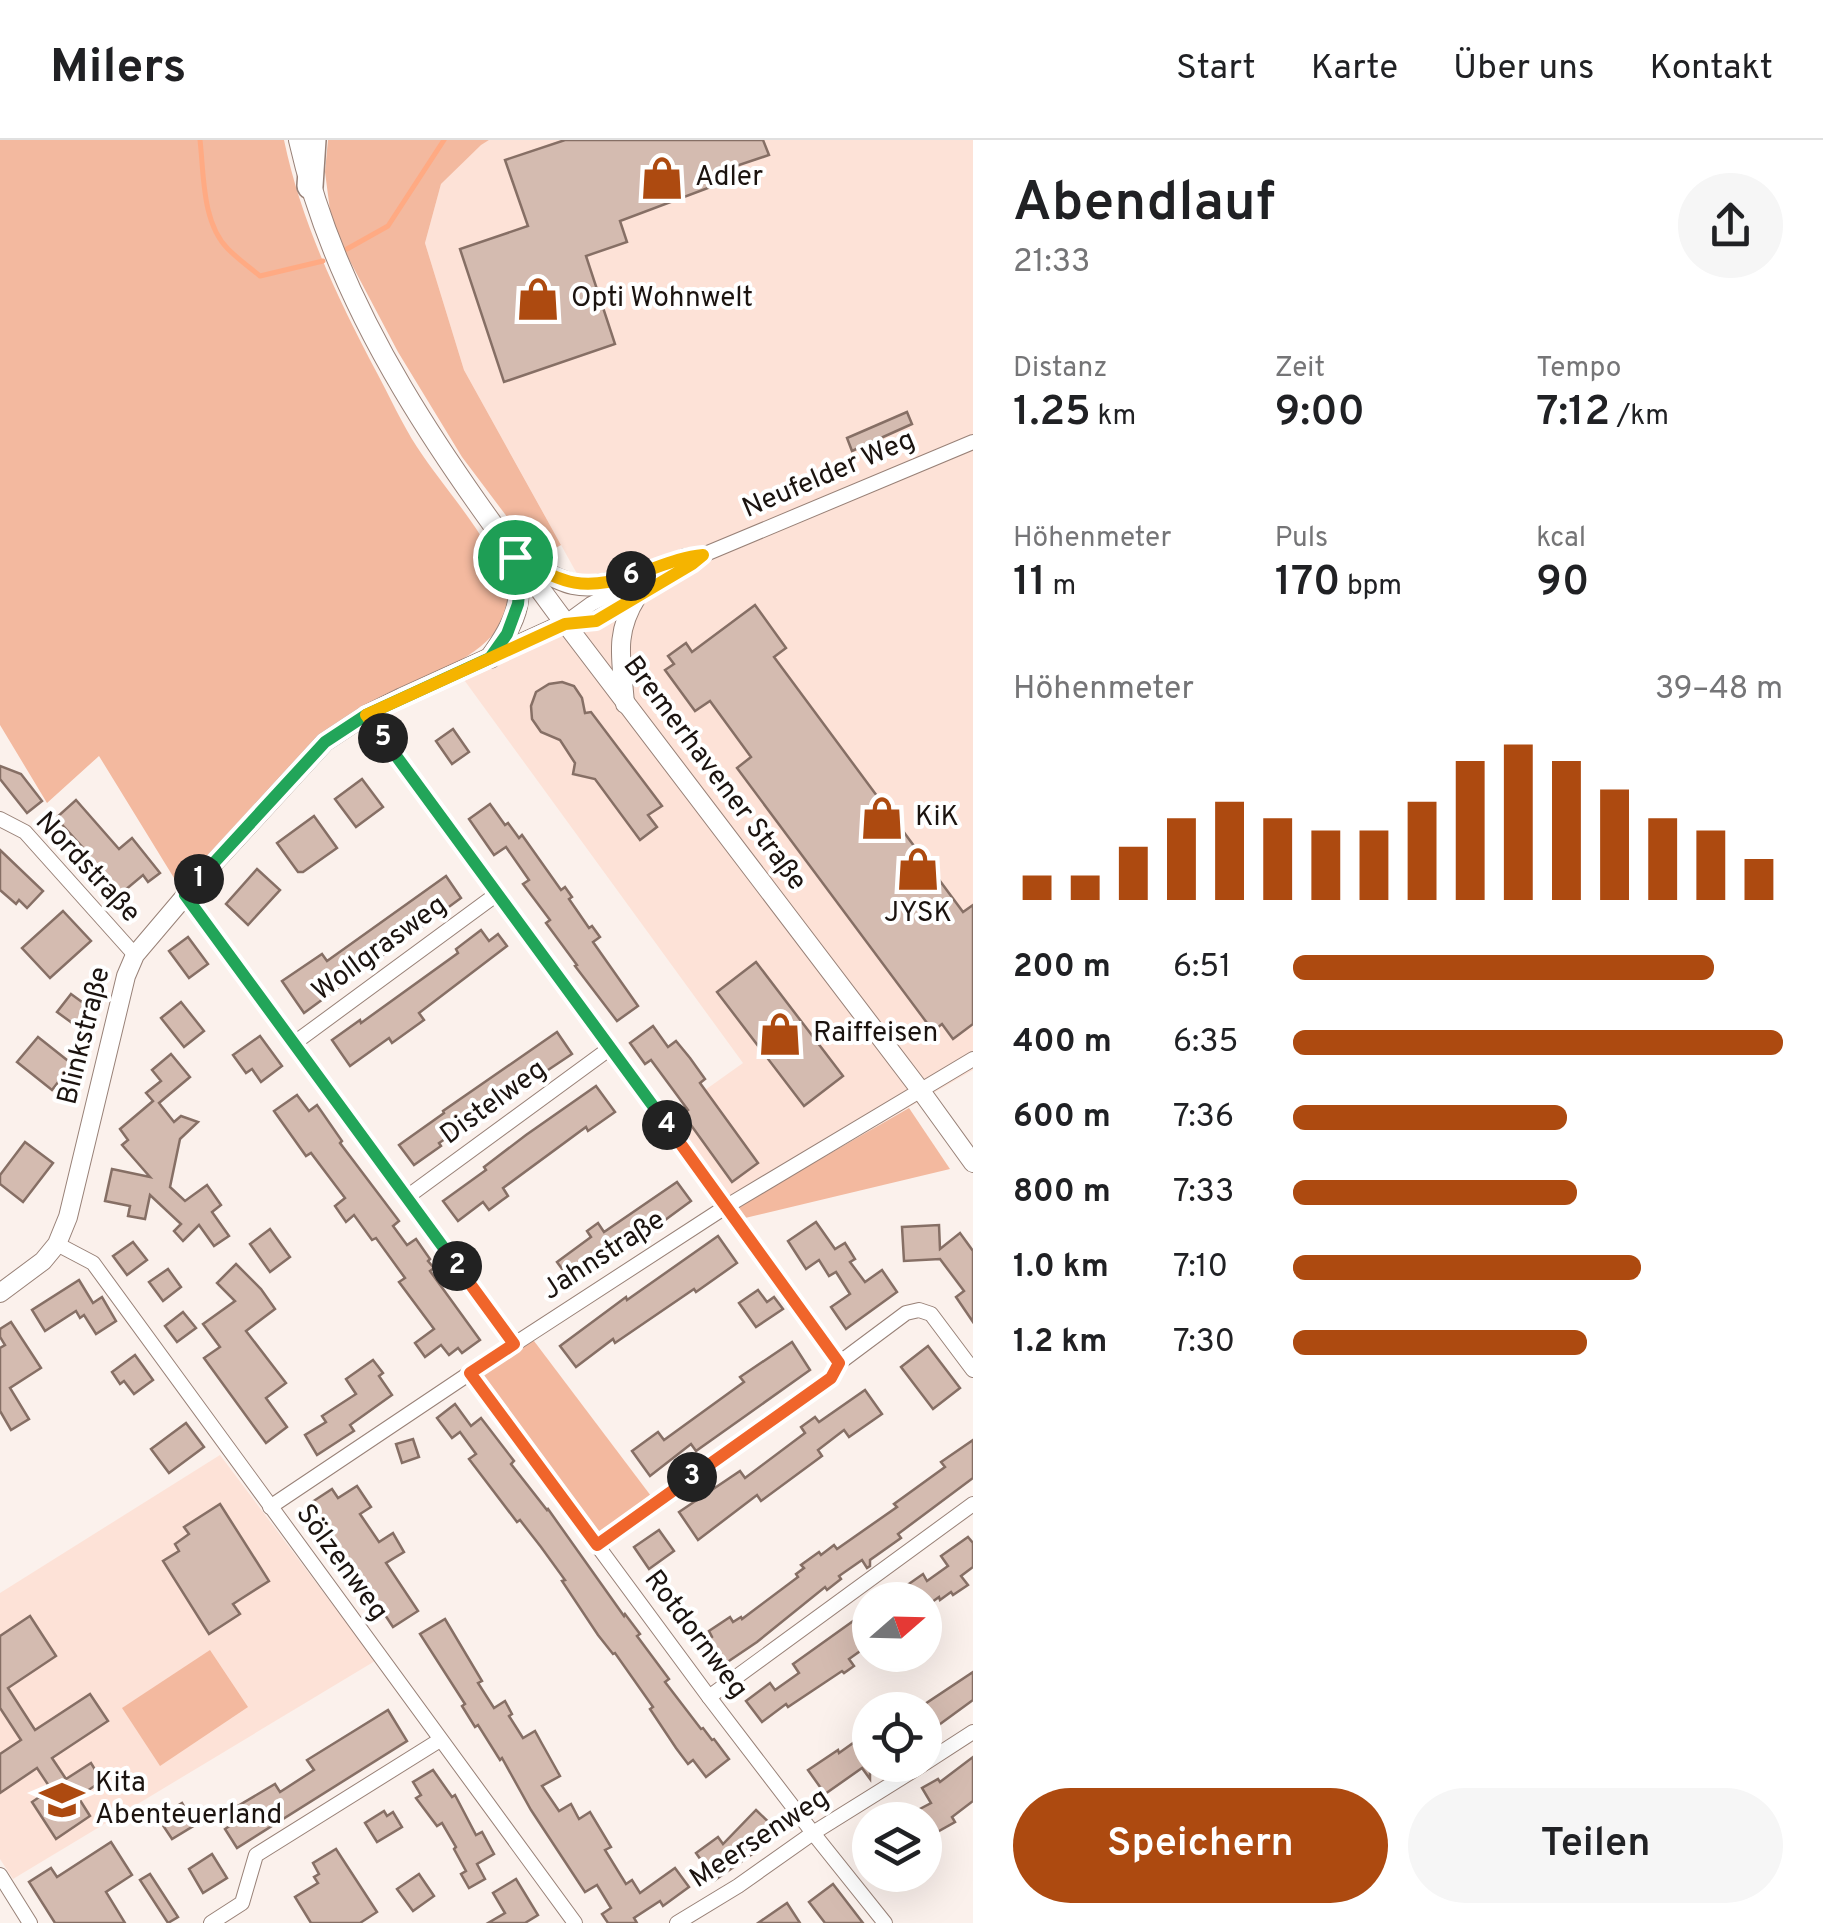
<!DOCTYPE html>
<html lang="de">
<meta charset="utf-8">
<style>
:root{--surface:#fff;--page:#f6f6f6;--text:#202124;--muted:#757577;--line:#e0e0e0;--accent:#ad4a10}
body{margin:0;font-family:Overpass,sans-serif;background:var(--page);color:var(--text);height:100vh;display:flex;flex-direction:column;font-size:38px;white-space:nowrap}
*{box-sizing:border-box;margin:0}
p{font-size:32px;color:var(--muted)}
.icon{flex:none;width:55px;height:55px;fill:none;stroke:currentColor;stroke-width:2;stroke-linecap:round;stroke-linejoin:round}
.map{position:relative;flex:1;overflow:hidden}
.panel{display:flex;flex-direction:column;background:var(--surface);width:850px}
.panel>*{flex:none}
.needle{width:65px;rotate:70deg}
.buttons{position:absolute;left:852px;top:1442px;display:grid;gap:20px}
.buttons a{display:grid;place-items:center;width:90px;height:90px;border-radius:50%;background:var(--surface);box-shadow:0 10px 40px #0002;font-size:50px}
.pin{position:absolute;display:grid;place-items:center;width:85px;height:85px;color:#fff;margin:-42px;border:5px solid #fff;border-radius:50%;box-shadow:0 2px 10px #0007}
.km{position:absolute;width:50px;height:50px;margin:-25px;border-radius:50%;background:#222;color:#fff;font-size:28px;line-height:50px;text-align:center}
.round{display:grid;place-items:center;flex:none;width:105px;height:105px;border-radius:52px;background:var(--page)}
.head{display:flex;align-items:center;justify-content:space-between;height:170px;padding:0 40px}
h1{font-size:55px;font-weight:600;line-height:75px}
.metrics{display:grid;grid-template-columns:repeat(3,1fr);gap:15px;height:170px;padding:10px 40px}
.metrics div{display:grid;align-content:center}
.metrics b{font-size:42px;font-weight:600}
.metrics small{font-size:28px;font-weight:400}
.metrics p{font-size:28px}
.chart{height:280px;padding:20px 40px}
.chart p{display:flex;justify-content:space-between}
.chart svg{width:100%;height:180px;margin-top:10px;stroke:var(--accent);stroke-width:6}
.cta{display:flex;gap:20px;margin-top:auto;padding:20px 40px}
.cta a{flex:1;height:115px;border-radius:60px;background:var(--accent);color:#fff;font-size:40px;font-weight:600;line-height:115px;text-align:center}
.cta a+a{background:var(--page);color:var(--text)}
ul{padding:0 40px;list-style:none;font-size:32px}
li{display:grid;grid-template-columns:160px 120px 1fr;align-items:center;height:75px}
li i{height:25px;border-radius:12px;background:var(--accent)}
header{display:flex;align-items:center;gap:60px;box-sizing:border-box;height:140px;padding:0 50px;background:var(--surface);border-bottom:2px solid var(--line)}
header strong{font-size:48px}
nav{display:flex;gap:55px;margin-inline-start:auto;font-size:35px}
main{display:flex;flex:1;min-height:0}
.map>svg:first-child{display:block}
.built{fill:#fde2d7}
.green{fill:#f3b99f}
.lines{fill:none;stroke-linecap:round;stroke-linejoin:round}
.stream{stroke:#ffaa83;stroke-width:5}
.building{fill:#d4bbb0;stroke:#866f65;stroke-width:2.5}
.minor-casing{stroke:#988177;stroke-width:16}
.tertiary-casing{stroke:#988177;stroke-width:20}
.secondary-casing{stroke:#988177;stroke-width:22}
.motorway-casing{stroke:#988177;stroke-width:28}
.minor{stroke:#fff;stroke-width:14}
.tertiary{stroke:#fff;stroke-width:18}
.secondary{stroke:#fff;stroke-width:20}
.motorway{stroke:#fff;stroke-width:25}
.split-1-casing{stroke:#fff;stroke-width:20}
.split-2-casing{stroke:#fff;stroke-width:20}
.split-3-casing{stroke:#fff;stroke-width:20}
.split-4-casing{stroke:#fff;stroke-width:20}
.split-5-casing{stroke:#fff;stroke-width:20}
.split-6-casing{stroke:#fff;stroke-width:20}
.split-7-casing{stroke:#fff;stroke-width:20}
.split-1{stroke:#22a559;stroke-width:12}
.split-2{stroke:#22a559;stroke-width:12}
.split-3{stroke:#f0652b;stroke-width:12}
.split-4{stroke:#f0652b;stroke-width:12}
.split-5{stroke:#22a559;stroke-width:12}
.split-6{stroke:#f5b400;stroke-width:12}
.split-7{stroke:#f5b400;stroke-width:12}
.labels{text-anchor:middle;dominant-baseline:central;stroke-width:8;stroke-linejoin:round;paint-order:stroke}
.poi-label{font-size:28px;fill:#1b130f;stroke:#fff;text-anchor:start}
.street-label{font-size:28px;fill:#1b130f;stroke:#fff}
</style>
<header>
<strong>Milers</strong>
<nav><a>Start</a><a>Karte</a><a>Über uns</a><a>Kontakt</a></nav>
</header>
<main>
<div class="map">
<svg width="973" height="1783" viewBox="0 0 973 1783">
<rect width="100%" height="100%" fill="#fbf1ec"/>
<g class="built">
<polygon points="489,0 973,0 973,930 737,1067 670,975 743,923 454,526 591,459 464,230 425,103 441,44 481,4"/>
<polygon points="220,1315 375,1521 13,1739 0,1719 0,1453"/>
</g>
<g class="green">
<path d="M0,0H284C301,82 338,159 377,233C390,257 402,284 417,307C445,350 491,398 507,448C510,457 506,475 501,484C477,520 437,531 399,548C378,557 359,568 340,582L182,751L99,616L47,663L0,585Z"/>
<polygon points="328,0 489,0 481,5 441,44 425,103 464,230 561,405 538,418 462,317 398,212 342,106 331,78 325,32"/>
<polygon points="909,968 950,1029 745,1078 737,1067"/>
<polygon points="531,1197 651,1356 599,1395 479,1234"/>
<polygon points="210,1510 248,1567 160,1626 122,1568"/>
</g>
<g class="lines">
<g class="stream">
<path d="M200,0C204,35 202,83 228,109C238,119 249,127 260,136L323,121"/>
<polyline points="347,109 388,86 444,0"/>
</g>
</g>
<g class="building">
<polygon points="565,0 763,0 769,15 724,30 716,45 620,81 627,102 586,116 615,204 504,242 460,109 528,86 505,20"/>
<polygon points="907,272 912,284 852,311 847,298"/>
<polygon points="755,465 786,508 774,517 963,772 973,765 973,884 953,899 942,884 933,891 737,628 751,617 710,561 695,571 665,530 674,524 668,516 686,503 692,512"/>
<polygon points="562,542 574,546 582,558 585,573 591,572 662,666 648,675 657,687 640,700 595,639 573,634 575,623 560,600 541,592 532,579 531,566 536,552 549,544"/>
<polygon points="453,589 469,612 452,624 436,601"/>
<polygon points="0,626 21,634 42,661 27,673 0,639"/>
<polygon points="362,639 383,667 356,687 335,659"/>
<polygon points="76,660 119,709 132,698 160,733 148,742 143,735 112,761 76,719 86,711 56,678"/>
<polygon points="490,664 505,685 508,683 519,698 522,695 561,750 565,747 572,757 569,759 589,788 592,786 600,797 593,802 638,866 617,881 575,826 577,825 546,783 550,780 523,744 529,740 506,707 494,715 469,679"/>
<polygon points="314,676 337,708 303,732 298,732 277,703"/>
<polygon points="0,710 43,751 27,768 19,760 16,764 0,750"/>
<polygon points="257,729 280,750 248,785 226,764"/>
<polygon points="446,736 461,758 304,873 282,841 322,814 327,821"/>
<polygon points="63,771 91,801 50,838 22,808"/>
<polygon points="481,790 489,801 498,794 507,806 419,873 424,880 392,903 389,898 350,926 332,900 360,880 361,883 458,813 456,809"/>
<polygon points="188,797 208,824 189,838 169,811"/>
<polygon points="756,822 843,936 804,966 717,852"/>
<polygon points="71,854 93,870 79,888 57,872"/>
<polygon points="181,862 204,891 184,907 161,878"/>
<polygon points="653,886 668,907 676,901 690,918 705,939 700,943 758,1023 732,1042 683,974 688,970 651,920 645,924 630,903"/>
<polygon points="557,892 572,914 439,1003 441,1006 414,1025 399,1005 444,973 443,971"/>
<polygon points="260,896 282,926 261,942 252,929 246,933 233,915"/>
<polygon points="38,897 72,924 52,950 17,922"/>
<polygon points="171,914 190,937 159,963 174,982 181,976 198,982 180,999 170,1047 185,1061 207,1045 221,1065 212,1072 229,1096 214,1106 199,1085 183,1101 174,1091 181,1084 150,1055 145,1079 128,1076 130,1066 105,1061 112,1029 150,1037 122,1005 128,1000 120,989 153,961 146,953 161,941 152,930"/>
<polygon points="596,946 615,972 588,991 586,987 503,1048 508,1056 501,1061 489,1070 483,1062 458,1081 443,1061 486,1030 484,1027 526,995"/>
<polygon points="297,955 309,971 317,965 342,1001 340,1003 399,1081 393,1086 407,1105 416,1099 430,1119 428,1121 434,1128 430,1131 480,1200 462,1213 458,1208 449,1215 441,1205 425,1217 415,1203 434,1189 399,1142 405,1138 376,1098 372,1100 354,1075 346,1082 335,1066 345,1058 311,1013 306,1016 274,971"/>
<polygon points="25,1002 53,1023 23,1062 0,1044 0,1035"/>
<polygon points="677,1042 691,1061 620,1113 618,1111 578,1139 571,1128 565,1133 557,1122 591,1097 587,1091 598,1083 604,1092"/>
<polygon points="816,1082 835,1109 845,1103 855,1119 850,1122 865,1142 882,1130 897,1152 846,1189 831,1167 850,1154 836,1132 829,1136 819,1120 806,1129 788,1101"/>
<polygon points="939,1085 940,1109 960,1093 973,1111 973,1182 956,1157 964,1151 940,1119 904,1121 902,1087"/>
<polygon points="270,1089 290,1117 270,1132 250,1104"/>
<polygon points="718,1096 737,1123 696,1152 694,1149 615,1203 613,1199 576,1227 560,1206 626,1157 627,1160"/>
<polygon points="133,1102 147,1120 127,1135 113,1116"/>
<polygon points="236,1124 261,1149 275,1169 246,1191 286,1243 266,1258 287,1287 266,1303 204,1218 220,1207 203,1184 235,1161 217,1143"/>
<polygon points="168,1129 181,1147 163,1161 149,1142"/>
<polygon points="79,1140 93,1163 102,1157 116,1181 96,1194 84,1175 80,1178 76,1171 45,1191 32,1170"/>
<polygon points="758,1150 767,1162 774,1157 783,1169 756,1187 739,1163"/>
<polygon points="183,1172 196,1188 177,1202 165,1186"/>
<polygon points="11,1182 41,1228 10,1248 29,1279 11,1290 0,1271 0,1208 5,1205 0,1197 0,1189"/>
<polygon points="792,1202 810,1230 696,1311 691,1304 650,1336 632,1311 658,1292 664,1300 744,1242 740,1237"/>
<polygon points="928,1206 960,1248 933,1269 901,1227"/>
<polygon points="135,1215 153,1240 134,1254 124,1241 120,1244 112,1232"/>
<polygon points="373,1220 383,1233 379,1236 392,1255 350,1285 354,1291 317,1315 305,1295 326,1282 322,1276 356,1254 346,1239"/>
<polygon points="865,1250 882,1274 849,1297 844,1290 818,1310 822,1316 761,1361 757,1355 698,1400 679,1372 740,1331 745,1338 805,1293 801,1287 815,1277 819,1282"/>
<polygon points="455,1264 471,1286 481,1278 514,1321 511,1324 547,1370 548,1369 624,1476 625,1474 640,1494 637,1496 669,1539 665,1542 701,1589 703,1588 712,1600 714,1599 729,1619 706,1637 693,1620 688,1624 676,1608 650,1569 653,1567 615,1513 613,1514 598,1495 562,1441 565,1440 541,1407 520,1380 517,1382 469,1319 476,1314 460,1292 452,1298 437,1278"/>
<polygon points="186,1283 204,1307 169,1333 151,1309"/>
<polygon points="413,1299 419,1317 402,1323 396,1304"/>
<polygon points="973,1300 973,1338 898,1394 901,1398 870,1420 870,1426 867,1428 862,1420 839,1436 841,1439 827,1450 825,1447 757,1502 720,1527 704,1503 712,1497 709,1491 730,1477 733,1482 741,1477 742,1479 798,1437 796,1434 804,1428 801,1425 819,1412 821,1415 834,1405 837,1409 897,1367 894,1364 945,1327 941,1322"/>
<polygon points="357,1346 371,1367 360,1374 379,1402 393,1393 404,1412 386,1423 418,1471 393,1487 352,1425 348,1427 332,1404 337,1401 312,1362 332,1349 338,1358"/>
<polygon points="220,1364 269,1441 233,1464 240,1474 209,1494 163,1421 179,1411 175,1404 189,1394 184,1387"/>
<polygon points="659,1390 674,1411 649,1429 634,1407"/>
<polygon points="968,1397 973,1403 973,1427 961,1436 968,1445 953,1455 951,1452 940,1460 939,1457 925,1467 925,1460 886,1460 923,1434 927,1441 948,1426 941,1416"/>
<polygon points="870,1469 870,1504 849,1519 854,1526 844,1533 842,1531 788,1567 786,1564 762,1582 746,1561 770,1543 775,1550 799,1533 793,1524"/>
<polygon points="30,1476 56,1516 8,1548 35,1590 90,1554 108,1581 52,1618 66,1639 91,1623 102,1641 78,1657 90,1676 56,1699 32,1662 51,1649 37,1628 0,1653 0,1614 21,1600 0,1568 0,1496"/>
<polygon points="445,1479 482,1541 478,1543 494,1568 505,1561 512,1574 509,1576 523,1598 535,1591 541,1602 560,1636 542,1646 559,1671 571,1664 579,1679 590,1672 611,1707 605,1710 626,1744 632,1740 640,1753 675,1728 689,1747 663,1766 660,1761 634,1778 637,1783 608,1783 602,1774 611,1768 597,1745 585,1752 531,1670 502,1618 500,1620 478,1585 475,1587 462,1566 465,1564 420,1494"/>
<polygon points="973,1532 973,1560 925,1595 925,1564"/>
<polygon points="388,1570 407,1601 237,1708 225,1689 237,1681 231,1670 275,1644 280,1652 314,1630 307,1620"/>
<polygon points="870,1591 870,1639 862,1628 825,1654 808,1630 838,1610 839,1613"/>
<polygon points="973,1617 973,1661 952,1677 955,1682 930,1696 925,1687 925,1680 899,1680 931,1663 922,1648 938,1639 940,1642"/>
<polygon points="433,1630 452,1657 455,1655 476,1695 482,1692 494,1714 477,1724 485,1739 469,1748 461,1734 466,1731 454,1709 456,1707 442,1683 437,1686 416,1658 421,1655 413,1642"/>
<polygon points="182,1663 195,1685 172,1699 158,1678"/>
<polygon points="756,1670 777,1690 758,1710 715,1740 696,1713 718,1697 723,1704"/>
<polygon points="384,1671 387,1676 393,1672 402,1687 377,1702 365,1683"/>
<polygon points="111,1702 132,1735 106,1752 125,1783 55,1783 29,1742 51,1728 57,1737"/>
<polygon points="336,1709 377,1772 360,1783 311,1783 295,1757 318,1743 314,1737 319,1734 313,1723"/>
<polygon points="212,1714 227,1738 203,1753 189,1729"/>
<polygon points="150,1734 178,1777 168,1783 140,1740"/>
<polygon points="419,1734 434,1756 413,1771 397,1749"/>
<polygon points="516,1739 538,1775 525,1783 488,1783 505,1773 493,1753"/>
<polygon points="833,1744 863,1783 825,1783 809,1762"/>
<polygon points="787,1763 800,1783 758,1783"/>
</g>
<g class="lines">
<g class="minor-casing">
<g id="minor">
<polyline points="656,430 685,416 703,415 973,302"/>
<polyline points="565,483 591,464 633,443"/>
<polyline points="568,483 596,481 692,425 703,415"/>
<path d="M366,575C523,791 684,1005 839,1223L906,1173L919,1170L931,1174L973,1230"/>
<polyline points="0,679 25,692 135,815"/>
<polyline points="185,755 514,1204"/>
<polyline points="293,904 497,754"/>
<polyline points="407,1057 609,909"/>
<polyline points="57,1104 93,1123 575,1783"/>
<polyline points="470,1233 709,1557 813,1693 885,1783"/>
<polyline points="270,1367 470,1233 727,1066 973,919"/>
<polyline points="597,1405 831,1238 839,1223"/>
<polyline points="709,1557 973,1364"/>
<polyline points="925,1623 973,1592"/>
<polyline points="0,1735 30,1783"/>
<polyline points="211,1783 242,1763 256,1715 440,1600"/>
<polyline points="677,1783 738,1746 813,1693 922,1625"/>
</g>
</g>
<g class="tertiary-casing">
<g id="tertiary">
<path d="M625,564C622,521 613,495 637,457"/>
<polyline points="0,1153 43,1121 57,1104 68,1077 126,836 135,815 202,736 325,602 366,575 402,557 565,483 921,951 973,1023"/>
</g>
</g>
<g class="secondary-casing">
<g id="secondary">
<path d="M299,0C340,183 456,336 565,483"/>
<path d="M521,420C538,428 555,440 573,444C602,450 632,436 660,428"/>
<path d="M490,518C516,482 524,463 516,419"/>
</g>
</g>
<g class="motorway-casing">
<polyline id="motorway" points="310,46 313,0"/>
</g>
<use href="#minor" class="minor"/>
<use href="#tertiary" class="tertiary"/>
<use href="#secondary" class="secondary"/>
<use href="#motorway" class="motorway"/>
</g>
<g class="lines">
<g class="split-1-casing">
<polyline id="split-1" points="199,739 325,602 366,575 490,518 507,494 518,464 520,444 515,417"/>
</g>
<g class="split-2-casing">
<polyline id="split-2" points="199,739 185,755 457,1126"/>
</g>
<g class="split-3-casing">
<polyline id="split-3" points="457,1126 514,1204 470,1233 597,1405 692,1337"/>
</g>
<g class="split-4-casing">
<polyline id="split-4" points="667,985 839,1223 831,1238 692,1337"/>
</g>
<g class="split-5-casing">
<polyline id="split-5" points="383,598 667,985"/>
</g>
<g class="split-6-casing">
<path id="split-6" d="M383,598L366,575L565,484L596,481L692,424L703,415C678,417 655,429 631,436"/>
</g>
<g class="split-7-casing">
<path id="split-7" d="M515,417C562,441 578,453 631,436"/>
</g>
<use href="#split-1" class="split-1"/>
<use href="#split-2" class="split-2"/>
<use href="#split-3" class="split-3"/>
<use href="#split-4" class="split-4"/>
<use href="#split-5" class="split-5"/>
<use href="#split-6" class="split-6"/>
<use href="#split-7" class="split-7"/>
</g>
<defs>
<g id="shop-bare" transform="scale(3.45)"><path d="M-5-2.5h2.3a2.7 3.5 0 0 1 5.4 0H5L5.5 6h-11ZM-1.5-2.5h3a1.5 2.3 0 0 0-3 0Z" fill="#ad4a10" stroke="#fff" stroke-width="2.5" paint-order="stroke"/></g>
<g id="school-bare" transform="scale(3.45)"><path d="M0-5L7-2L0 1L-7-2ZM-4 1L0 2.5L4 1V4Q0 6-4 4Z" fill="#ad4a10" stroke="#fff" stroke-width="2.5" paint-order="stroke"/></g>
</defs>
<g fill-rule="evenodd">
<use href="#shop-bare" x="662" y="38"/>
<use href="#shop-bare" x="538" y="159"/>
<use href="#shop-bare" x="882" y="678"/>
<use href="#shop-bare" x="918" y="729"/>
<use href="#shop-bare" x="780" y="894"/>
<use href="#school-bare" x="62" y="1660"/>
</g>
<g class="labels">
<g class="poi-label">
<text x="695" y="38">Adler</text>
<text x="571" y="159">Opti Wohnwelt</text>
<text x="915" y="678">KiK</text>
<text x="918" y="774" text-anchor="middle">JYSK</text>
<text x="813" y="894">Raiffeisen</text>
<text x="95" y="1644">Kita<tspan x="95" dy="32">Abenteuerland</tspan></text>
</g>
<g class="street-label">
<text transform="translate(829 335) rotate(-23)">Neufelder Weg</text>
<text transform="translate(714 634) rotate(53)">Bremerhavener Straße</text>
<text transform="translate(87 728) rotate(47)">Nordstraße</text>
<text transform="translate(380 809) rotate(-36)">Wollgrasweg</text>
<text transform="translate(85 896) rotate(-76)">Blinkstraße</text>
<text transform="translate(494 963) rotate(-36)">Distelweg</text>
<text transform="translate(604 1116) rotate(-33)">Jahnstraße</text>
<text transform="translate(341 1423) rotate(54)">Sölzenweg</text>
<text transform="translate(695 1495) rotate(53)">Rotdornweg</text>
<text transform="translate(760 1699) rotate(-33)">Meersenweg</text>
</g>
</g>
</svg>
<div class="buttons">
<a><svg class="needle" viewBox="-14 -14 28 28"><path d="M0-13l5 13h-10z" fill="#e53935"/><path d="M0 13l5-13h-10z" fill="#757577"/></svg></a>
<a><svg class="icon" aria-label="locate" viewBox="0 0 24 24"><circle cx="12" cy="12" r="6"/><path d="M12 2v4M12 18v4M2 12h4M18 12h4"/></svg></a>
<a><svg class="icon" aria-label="layers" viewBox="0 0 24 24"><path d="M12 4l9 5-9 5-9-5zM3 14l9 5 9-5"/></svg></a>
</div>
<div class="pin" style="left:515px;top:417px;background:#1e9e55"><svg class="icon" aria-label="arrive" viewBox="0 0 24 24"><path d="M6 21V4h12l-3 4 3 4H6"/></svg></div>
<b class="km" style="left:199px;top:739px">1</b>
<b class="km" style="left:457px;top:1126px">2</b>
<b class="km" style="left:692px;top:1337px">3</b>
<b class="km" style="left:667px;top:985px">4</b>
<b class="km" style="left:383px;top:598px">5</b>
<b class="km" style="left:631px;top:436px">6</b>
</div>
<section class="panel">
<div class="head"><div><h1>Abendlauf</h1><p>21:33</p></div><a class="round"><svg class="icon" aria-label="share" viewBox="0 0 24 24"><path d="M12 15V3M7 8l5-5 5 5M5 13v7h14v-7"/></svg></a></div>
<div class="metrics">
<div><p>Distanz</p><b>1.25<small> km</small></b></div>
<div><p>Zeit</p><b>9:00</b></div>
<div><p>Tempo</p><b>7:12<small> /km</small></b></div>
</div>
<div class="metrics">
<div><p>Höhenmeter</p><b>11<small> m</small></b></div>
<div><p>Puls</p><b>170<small> bpm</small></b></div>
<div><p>kcal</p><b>90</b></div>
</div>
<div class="chart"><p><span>Höhenmeter</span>39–48 m</p>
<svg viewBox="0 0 160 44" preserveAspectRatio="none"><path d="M5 44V38M15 44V38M25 44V31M35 44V24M45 44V20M55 44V24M65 44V27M75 44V27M85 44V20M95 44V10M105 44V6M115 44V10M125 44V17M135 44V24M145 44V27M155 44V34"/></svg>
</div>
<ul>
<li><b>200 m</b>6:51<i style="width:86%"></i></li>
<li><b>400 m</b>6:35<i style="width:100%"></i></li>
<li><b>600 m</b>7:36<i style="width:56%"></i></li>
<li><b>800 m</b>7:33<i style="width:58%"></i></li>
<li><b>1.0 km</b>7:10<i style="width:71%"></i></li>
<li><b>1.2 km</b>7:30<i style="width:60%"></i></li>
</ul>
<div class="cta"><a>Speichern</a><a>Teilen</a></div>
</section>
</main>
